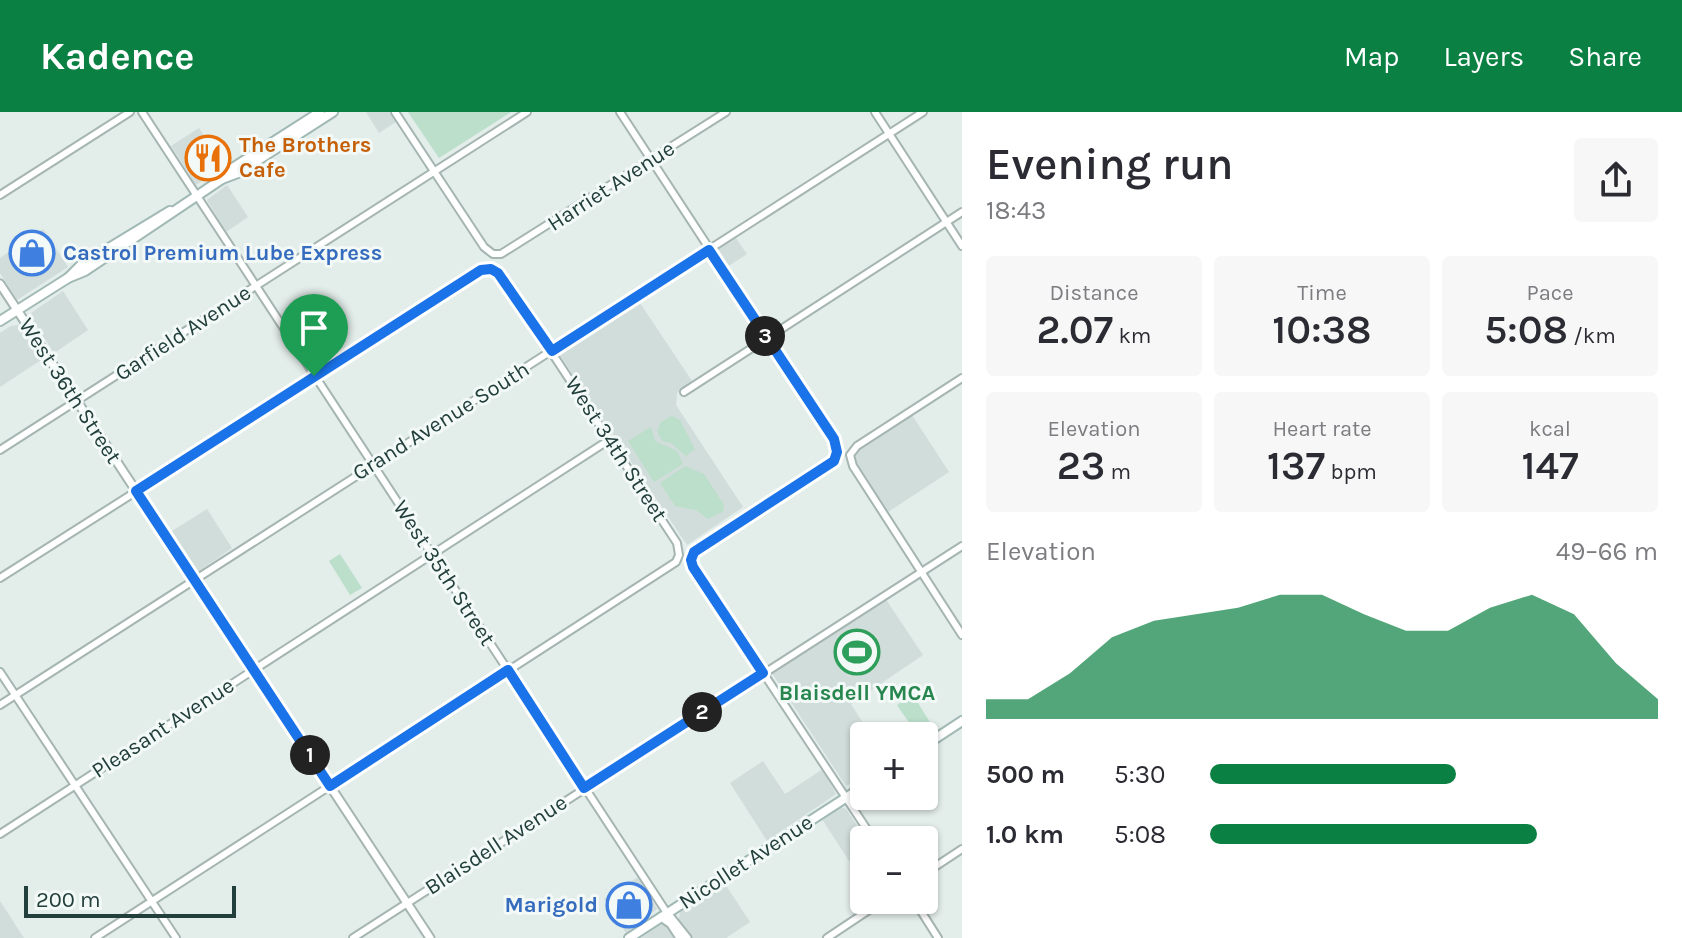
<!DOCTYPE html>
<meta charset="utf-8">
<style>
:root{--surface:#fff;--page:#f7f7f7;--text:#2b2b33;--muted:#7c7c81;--accent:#0b8043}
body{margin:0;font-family:Karla,sans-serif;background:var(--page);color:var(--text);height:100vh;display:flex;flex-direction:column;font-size:30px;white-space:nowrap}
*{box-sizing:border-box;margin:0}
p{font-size:26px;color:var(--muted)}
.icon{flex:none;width:44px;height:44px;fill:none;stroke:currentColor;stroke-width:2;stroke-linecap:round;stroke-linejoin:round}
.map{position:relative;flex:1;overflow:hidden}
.details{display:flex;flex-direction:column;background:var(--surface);width:720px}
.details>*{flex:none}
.tools{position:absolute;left:850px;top:610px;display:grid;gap:16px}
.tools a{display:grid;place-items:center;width:88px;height:88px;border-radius:8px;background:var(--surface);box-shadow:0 2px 6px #0004;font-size:40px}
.scale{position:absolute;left:24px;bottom:20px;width:212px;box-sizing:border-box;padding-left:8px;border:4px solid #223f3c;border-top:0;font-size:22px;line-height:28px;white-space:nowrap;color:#223f3c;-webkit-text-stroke:6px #f3f9f7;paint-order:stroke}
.pin{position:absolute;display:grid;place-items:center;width:68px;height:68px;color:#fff;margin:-82px -34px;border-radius:50% 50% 50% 0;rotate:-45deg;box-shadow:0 0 8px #0007}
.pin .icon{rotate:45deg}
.km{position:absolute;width:40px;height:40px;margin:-20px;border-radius:50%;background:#222;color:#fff;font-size:22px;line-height:40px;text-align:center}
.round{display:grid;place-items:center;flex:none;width:84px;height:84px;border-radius:8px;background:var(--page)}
.head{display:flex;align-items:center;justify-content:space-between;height:136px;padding:0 24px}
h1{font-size:44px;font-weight:600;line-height:60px}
.stats{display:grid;grid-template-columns:repeat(3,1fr);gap:12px;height:136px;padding:8px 24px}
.stats div{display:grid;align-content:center;border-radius:8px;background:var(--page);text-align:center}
.stats b{font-size:40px;font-weight:600}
.stats small{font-size:22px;font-weight:400}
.stats p{font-size:22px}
.chart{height:224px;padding:16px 24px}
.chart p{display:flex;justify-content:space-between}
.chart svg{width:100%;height:144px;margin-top:8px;fill:var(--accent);opacity:.7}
ul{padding:0 24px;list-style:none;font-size:26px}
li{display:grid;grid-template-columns:128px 96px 1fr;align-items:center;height:60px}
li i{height:20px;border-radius:10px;background:var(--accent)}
header{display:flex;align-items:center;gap:48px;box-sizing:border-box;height:112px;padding:0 40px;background:var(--accent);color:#fff}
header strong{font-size:38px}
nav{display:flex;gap:44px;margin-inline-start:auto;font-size:28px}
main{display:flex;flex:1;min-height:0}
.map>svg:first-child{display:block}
.built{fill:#d1ddda}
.green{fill:#bbdfcb}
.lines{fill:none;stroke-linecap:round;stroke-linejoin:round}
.minor-casing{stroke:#a5b5b2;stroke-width:10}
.tertiary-casing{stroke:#a5b5b2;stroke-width:11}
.secondary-casing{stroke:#a1b9b5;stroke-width:12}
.minor{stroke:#fff;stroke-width:6}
.tertiary{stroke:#fff;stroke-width:7}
.secondary{stroke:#fff;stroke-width:8}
.route-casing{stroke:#fff;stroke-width:16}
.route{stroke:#1a73e8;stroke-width:10}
.labels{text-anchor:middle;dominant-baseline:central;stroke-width:6;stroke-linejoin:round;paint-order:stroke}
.food-label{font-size:22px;font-weight:bold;fill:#c56008;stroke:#f3f9f7;text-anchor:start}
.street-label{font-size:22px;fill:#223f3c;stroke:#f3f9f7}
.shop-label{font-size:22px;font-weight:bold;fill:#366cbe;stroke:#f3f9f7;text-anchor:start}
.leisure-label{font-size:22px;font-weight:bold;fill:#27864d;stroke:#f3f9f7}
</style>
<header>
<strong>Kadence</strong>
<nav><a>Map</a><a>Layers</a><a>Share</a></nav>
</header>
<main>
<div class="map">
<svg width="962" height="826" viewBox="0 0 962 826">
<rect width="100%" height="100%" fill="#e3edea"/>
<g class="built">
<polygon points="366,0 389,0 396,10 379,21"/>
<polygon points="199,16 224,55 196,73 171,34"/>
<polygon points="227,73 248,105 226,120 207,88"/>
<polygon points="43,117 68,155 17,188 0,161 0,146"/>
<polygon points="736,126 747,142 727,155 717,137"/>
<polygon points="63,179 88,218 54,241 32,207 31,201"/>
<polygon points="640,191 692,269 677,281 676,293 743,395 687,433 559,242 564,236"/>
<polygon points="18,213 41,248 0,275 0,221 11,214"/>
<polygon points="912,303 949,360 888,400 853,346 855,340"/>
<polygon points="207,397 232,436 196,461 172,419"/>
<polygon points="885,486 923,543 851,592 871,624 864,624 864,664 846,674 772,561 774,557"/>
<polygon points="763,649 785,682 823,657 836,682 767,729 730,671"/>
<polygon points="841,695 846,697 867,728 864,728 864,739 849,749 822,707"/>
<polygon points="638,765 657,797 626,821 604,787"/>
<polygon points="725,772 750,810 726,826 691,826 679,807 680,800"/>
<polygon points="0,789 24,826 0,826"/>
<polygon points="663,811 667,812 678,826 641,826"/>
</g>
<g class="green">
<polygon points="408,0 511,0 439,46"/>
<polygon points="672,304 680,308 695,337 686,344 671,331 662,329 657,319 661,310"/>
<polygon points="651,315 655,329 677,339 683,352 654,370 628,329"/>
<polygon points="685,354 704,362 724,393 723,400 708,407 696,398 675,394 660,371"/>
<polygon points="340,442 362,476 350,483 329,449"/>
<polygon points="913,583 933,615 918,624 897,593"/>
</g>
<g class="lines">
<g class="minor-casing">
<g id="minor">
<polyline points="142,0 667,801"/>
<polyline points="395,0 484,135 493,142 501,142 726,0"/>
<polyline points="620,0 834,327 837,340 834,349 694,440 691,448 693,455 874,728"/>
<polyline points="875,0 962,134"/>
<polyline points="0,83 130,0"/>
<polyline points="962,266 857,334 850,343 853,354 962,523"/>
<polyline points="684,280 962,100"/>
<polyline points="0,338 527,0"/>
<polyline points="0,466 486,157 498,161 504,168 677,431 679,443 676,450 95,826"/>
<polyline points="0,560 176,826"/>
<polyline points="0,593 923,0"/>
<polyline points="0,722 609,328"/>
<polyline points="924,762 962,737"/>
<polyline points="914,788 938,826"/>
<polyline points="353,826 962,434"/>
<polyline points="827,826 884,788"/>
</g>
</g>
<g class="tertiary-casing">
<g id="tertiary">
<polyline points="0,172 430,826"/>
<polyline points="667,801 687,826"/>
<polyline points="661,805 671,812 680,826"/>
</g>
</g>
<g class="secondary-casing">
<g id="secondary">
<polyline points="222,67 234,55 320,0"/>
<polyline points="68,166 81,153 170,99"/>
<polyline points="0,209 68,166 85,159 222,67 238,61 333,0"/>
<polyline points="924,634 962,609"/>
<polyline points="629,826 864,674"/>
</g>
</g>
<use href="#minor" class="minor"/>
<use href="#tertiary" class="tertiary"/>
<use href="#secondary" class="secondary"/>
</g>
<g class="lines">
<g class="route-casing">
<polygon id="route" points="709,138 834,327 837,340 834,349 694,440 691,448 693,455 763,561 584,676 508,558 330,674 136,379 481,158 491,157 498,161 552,239"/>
</g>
<use href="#route" class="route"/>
</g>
<defs>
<g id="restaurant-ring" transform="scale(2.3)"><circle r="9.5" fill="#f3f9f7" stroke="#e8710a" stroke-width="1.5"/><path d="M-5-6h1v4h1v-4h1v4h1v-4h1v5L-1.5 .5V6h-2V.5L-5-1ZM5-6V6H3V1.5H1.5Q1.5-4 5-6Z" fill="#e8710a"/></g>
<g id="shop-ring" transform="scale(2.3)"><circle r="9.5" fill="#f3f9f7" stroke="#3f7fe0" stroke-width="1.5"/><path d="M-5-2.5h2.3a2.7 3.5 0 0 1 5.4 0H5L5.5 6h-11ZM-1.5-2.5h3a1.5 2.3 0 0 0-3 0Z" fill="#3f7fe0"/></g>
<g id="stadium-ring" transform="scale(2.3)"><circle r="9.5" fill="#f3f9f7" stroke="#2e9e5b" stroke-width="1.5"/><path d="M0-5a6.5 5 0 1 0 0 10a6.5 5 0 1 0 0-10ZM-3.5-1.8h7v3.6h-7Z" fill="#2e9e5b"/></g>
</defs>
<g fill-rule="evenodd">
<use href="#restaurant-ring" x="208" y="46"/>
<use href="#shop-ring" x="32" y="141"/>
<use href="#stadium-ring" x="857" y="540"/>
<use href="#shop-ring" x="629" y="793"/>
</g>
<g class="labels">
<g class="food-label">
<text x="239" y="33">The Brothers<tspan x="239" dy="25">Cafe</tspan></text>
</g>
<g class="street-label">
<text transform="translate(611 74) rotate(-33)">Harriet Avenue</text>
<text transform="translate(183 221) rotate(-33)">Garfield Avenue</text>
<text transform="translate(70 279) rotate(57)">West 36th Street</text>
<text transform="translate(441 309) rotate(-32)">Grand Avenue South</text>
<text transform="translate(616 337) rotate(57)">West 34th Street</text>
<text transform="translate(444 461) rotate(57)">West 35th Street</text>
<text transform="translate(163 616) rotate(-33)">Pleasant Avenue</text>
<text transform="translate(496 733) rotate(-33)">Blaisdell Avenue</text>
<text transform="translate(746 750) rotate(-33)">Nicollet Avenue</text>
</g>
<g class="shop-label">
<text x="63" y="141">Castrol Premium Lube Express</text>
<text x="598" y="793" text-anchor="end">Marigold</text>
</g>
<g class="leisure-label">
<text x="857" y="581">Blaisdell YMCA</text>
</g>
</g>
</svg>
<div class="tools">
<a>+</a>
<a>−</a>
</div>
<div class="scale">200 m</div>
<div class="pin" style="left:314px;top:264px;background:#1e9e55"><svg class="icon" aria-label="arrive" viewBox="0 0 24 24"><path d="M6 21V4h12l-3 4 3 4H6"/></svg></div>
<b class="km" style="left:310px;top:643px">1</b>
<b class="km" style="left:702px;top:600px">2</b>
<b class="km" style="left:765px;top:224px">3</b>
</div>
<section class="details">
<div class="head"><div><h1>Evening run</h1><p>18:43</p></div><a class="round"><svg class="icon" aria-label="share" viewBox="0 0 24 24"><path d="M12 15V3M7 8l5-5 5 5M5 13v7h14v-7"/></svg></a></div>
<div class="stats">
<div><p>Distance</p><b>2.07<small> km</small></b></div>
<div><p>Time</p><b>10:38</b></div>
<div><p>Pace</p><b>5:08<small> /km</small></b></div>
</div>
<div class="stats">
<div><p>Elevation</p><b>23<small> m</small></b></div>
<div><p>Heart rate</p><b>137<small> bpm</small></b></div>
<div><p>kcal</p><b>147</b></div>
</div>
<div class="chart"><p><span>Elevation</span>49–66 m</p>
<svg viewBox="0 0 160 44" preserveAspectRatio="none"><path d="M0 44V38L10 38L20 30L30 19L40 14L50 12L60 10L70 6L80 6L90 12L100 17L110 17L120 10L130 6L140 12L150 27L160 38V44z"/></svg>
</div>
<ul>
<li><b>500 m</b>5:30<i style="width:55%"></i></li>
<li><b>1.0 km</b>5:08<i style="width:73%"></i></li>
</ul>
</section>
</main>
